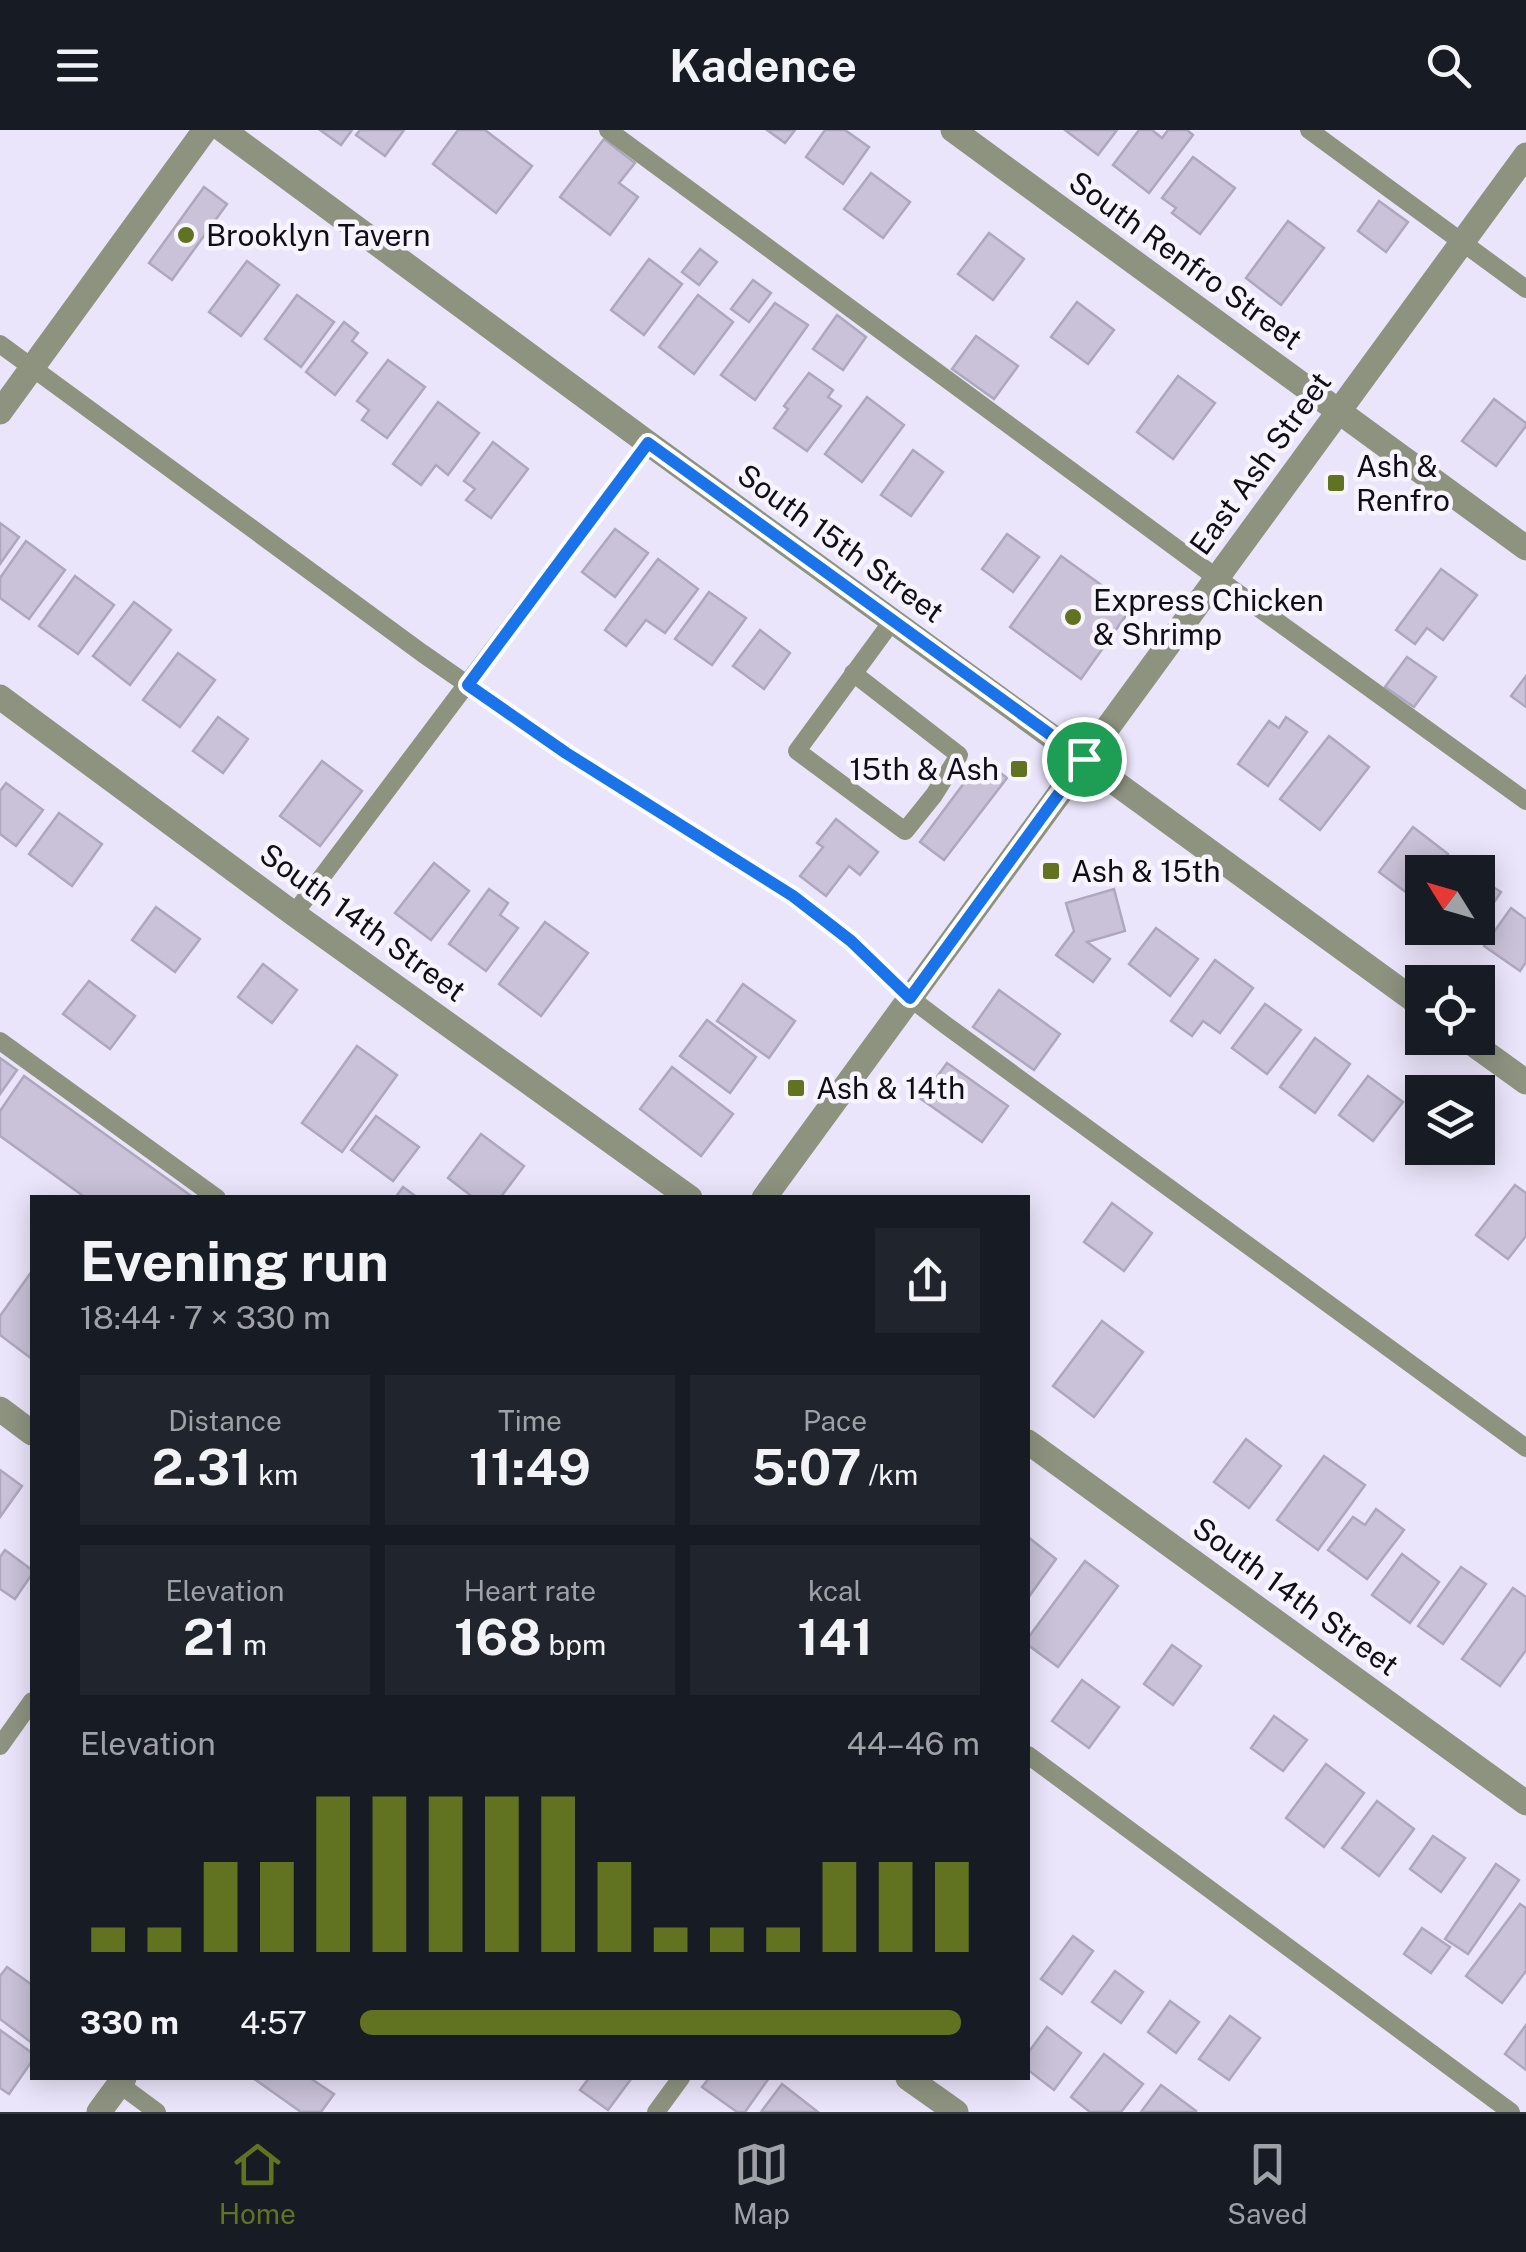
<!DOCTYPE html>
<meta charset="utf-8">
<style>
:root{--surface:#171b24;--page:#20242c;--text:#f1f3f6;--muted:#9ea1a6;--line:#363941;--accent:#617220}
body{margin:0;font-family:"Public Sans",sans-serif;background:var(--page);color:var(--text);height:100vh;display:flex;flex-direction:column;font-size:38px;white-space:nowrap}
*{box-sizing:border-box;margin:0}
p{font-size:32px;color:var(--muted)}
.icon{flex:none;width:55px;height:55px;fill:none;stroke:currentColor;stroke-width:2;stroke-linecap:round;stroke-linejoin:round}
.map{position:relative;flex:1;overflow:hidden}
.sheet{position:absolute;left:30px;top:1065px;width:1000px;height:885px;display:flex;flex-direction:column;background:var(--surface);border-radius:0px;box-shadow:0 5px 25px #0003}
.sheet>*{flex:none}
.needle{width:65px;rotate:307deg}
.tools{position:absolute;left:1405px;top:725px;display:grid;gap:20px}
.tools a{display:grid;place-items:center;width:90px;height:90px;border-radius:0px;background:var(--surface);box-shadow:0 5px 25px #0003;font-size:50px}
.pin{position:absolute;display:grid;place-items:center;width:85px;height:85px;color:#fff;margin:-42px;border:5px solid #fff;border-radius:50%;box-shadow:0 2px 10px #0007}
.round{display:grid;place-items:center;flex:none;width:105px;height:105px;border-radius:0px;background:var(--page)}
.summary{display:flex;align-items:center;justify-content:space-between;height:170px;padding:0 50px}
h1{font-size:55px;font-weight:700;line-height:75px}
.stats{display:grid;grid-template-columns:repeat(3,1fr);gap:15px;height:170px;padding:10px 50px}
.stats div{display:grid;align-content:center;border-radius:0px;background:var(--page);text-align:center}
.stats b{font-size:50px;font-weight:700}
.stats small{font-size:28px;font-weight:400}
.stats p{font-size:28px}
.chart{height:280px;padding:20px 50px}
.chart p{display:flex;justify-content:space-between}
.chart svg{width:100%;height:180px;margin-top:10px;stroke:var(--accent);stroke-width:6}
ul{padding:0 50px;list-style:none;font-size:32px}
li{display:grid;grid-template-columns:160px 120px 1fr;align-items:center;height:75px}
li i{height:25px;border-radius:12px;background:var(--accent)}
header{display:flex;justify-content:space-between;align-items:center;height:130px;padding:0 50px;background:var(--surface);font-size:45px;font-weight:700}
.dock{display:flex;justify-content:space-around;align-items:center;height:140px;border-top:2px solid var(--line);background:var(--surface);font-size:28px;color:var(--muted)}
.dock a{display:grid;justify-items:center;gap:5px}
.dock .current{color:var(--accent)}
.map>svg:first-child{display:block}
.building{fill:#c9c2d8;stroke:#aea8be;stroke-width:2.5}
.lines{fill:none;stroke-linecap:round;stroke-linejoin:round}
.service{stroke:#8e9380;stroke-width:18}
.minor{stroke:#8e9380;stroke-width:25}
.tertiary{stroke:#8e9380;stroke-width:25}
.route-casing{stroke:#fff;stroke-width:20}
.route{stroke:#1a73e8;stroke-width:12}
.poi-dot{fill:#617220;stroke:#f7f4fd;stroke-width:4}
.labels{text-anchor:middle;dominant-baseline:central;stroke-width:9;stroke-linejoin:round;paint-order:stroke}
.poi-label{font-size:30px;fill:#100e16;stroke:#f7f4fd;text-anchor:start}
.street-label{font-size:30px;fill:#100e16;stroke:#f7f4fd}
</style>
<header><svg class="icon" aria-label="menu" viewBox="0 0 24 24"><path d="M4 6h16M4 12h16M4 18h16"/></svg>Kadence<svg class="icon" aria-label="search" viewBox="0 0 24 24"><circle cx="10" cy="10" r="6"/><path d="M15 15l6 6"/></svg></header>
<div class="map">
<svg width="1526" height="1982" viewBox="0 0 1526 1982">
<rect width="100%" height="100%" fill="#ebe5fb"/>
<g class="building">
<polygon points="320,0 352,0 341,15"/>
<polygon points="360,0 404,0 385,26 356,5"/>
<polygon points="458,0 485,0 532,36 496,83 433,34"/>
<polygon points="767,0 795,0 785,13"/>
<polygon points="825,0 845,0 869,17 843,54 806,27"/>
<polygon points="1065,0 1117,0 1098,25"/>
<polygon points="1139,0 1152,0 1162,8 1168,0 1187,0 1193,5 1149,63 1113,35"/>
<polygon points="604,9 635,33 619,53 638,67 610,105 560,67"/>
<polygon points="1193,27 1235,58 1200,104 1172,83 1176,78 1162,68"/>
<polygon points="871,43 910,72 883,108 844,79"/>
<polygon points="204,57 227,74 172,150 149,133"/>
<polygon points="1379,71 1408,92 1386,122 1358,101"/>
<polygon points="1288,91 1324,118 1281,175 1246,148"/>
<polygon points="989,103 1024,129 993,170 958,144"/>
<polygon points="700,119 717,132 699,155 682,142"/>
<polygon points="649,129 682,154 644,205 611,180"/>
<polygon points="247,131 279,155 241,206 209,182"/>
<polygon points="753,150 771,163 749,192 731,179"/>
<polygon points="297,165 334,192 301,237 265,209"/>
<polygon points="698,165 733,192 694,244 659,217"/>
<polygon points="1077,172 1114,200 1088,234 1051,207"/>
<polygon points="775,173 808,195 755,270 721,245"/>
<polygon points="837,185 866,207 843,240 813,219"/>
<polygon points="344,192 358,203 352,211 367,223 335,265 306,242"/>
<polygon points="976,206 1018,236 994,269 952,239"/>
<polygon points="388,230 425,257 387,308 362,290 369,280 357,271"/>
<polygon points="809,243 833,260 828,267 841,276 807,321 774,298 788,279 784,276"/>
<polygon points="1178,246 1215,273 1173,329 1137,302"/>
<polygon points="867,267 904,295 862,352 825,324"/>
<polygon points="1494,269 1526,293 1526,296 1496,336 1462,311"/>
<polygon points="438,272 479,303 448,345 436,335 421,355 393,334"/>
<polygon points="493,312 528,339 491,388 466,370 475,359 464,351"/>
<polygon points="913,320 943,342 911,386 881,365"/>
<polygon points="0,393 19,407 0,434"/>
<polygon points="615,399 648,423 615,467 582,442"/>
<polygon points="1007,404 1039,427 1013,462 982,439"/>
<polygon points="26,411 65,440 29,489 0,468 0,448"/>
<polygon points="1061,426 1132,477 1081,549 1010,497"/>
<polygon points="658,429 698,459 665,503 646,490 626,516 605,500"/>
<polygon points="1441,439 1477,465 1443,510 1427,498 1415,514 1396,500"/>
<polygon points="75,446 114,475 78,524 39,496"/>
<polygon points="709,462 746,488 712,535 675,509"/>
<polygon points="134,472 171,500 130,555 93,526"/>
<polygon points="760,500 790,523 764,559 733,536"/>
<polygon points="178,523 215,550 180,597 143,570"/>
<polygon points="1407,527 1436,547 1414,577 1385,557"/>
<polygon points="1526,546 1526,577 1511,566"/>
<polygon points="218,587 248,609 223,643 193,621"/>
<polygon points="1286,587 1307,602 1268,656 1238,634 1269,591 1279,598"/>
<polygon points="1329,606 1369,637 1320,700 1280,669"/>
<polygon points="982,629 1007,648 944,730 920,712"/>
<polygon points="322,631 362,661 320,716 280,686"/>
<polygon points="6,653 43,680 16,716 0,704 0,661"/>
<polygon points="59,683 102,714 72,756 29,724"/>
<polygon points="836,689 878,722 860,745 849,736 826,766 800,746 823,717 817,713"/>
<polygon points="1413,697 1448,724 1434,742 1422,742 1422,758 1415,769 1379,742"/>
<polygon points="434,733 469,761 431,810 395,783"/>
<polygon points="1490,755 1501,762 1478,795 1478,757 1485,762"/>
<polygon points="489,759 508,773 500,785 518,798 486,841 449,814"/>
<polygon points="1114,759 1125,801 1087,812 1110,829 1093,852 1056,825 1074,801 1066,773"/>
<polygon points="156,777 200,809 175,842 132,810"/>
<polygon points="1511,778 1526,789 1526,832 1520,841 1484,816"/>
<polygon points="545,792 588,823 541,886 499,854"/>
<polygon points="1156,798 1198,829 1170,866 1129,834"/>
<polygon points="1455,798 1476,798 1469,807"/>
<polygon points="1215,830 1253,858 1220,903 1203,891 1192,906 1171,891"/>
<polygon points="263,834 297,860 272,893 238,867"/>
<polygon points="89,851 135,886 110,919 63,884"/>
<polygon points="743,854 795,891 769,928 717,891"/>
<polygon points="999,860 1060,904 1034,940 973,897"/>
<polygon points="1265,874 1301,900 1267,944 1232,918"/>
<polygon points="707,890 756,927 730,963 680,926"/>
<polygon points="1315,908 1350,934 1315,983 1280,957"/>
<polygon points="357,916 397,945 342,1022 302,993"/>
<polygon points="0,928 17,940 0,964"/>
<polygon points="947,933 1008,976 982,1012 921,969"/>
<polygon points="672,937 733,984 701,1026 640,979"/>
<polygon points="24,946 194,1068 86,1068 0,1006 0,981"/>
<polygon points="1368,946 1403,972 1373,1011 1339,985"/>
<polygon points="376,986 419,1017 393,1051 351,1020"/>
<polygon points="481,1004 524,1036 500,1068 474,1068 448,1048"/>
<polygon points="1515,1055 1526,1063 1526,1106 1508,1129 1476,1105"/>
<polygon points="403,1057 418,1068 395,1068"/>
<polygon points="1112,1073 1152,1103 1124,1141 1084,1112"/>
<polygon points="32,1141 32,1229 0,1205 0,1186"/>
<polygon points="1102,1191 1143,1222 1094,1287 1053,1256"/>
<polygon points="1246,1309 1281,1336 1249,1378 1214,1352"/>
<polygon points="1324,1326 1365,1355 1318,1420 1277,1390"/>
<polygon points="0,1340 22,1356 0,1387"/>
<polygon points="1376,1379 1404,1400 1367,1449 1328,1420 1353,1387 1365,1395"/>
<polygon points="1028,1407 1056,1429 1028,1468"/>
<polygon points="5,1420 32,1440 32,1444 15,1469 0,1459 0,1427"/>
<polygon points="1402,1424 1439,1452 1410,1493 1372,1465"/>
<polygon points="1085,1431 1118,1456 1058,1537 1028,1515 1028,1508"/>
<polygon points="1461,1437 1486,1454 1443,1514 1418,1496"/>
<polygon points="1513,1458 1526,1467 1526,1520 1500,1556 1462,1529"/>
<polygon points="1172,1515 1201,1536 1173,1575 1144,1554"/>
<polygon points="1082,1550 1119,1577 1089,1618 1052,1591"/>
<polygon points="1274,1586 1307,1610 1283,1641 1251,1618"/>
<polygon points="1326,1634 1364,1663 1324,1717 1286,1688"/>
<polygon points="1377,1671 1414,1699 1379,1746 1342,1718"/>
<polygon points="1433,1706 1465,1728 1441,1762 1410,1739"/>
<polygon points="1496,1734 1519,1750 1468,1824 1445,1809"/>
<polygon points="1520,1774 1526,1778 1526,1841 1502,1873 1466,1846"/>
<polygon points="1422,1798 1450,1817 1431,1843 1404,1824"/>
<polygon points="1073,1806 1093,1821 1062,1864 1041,1849"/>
<polygon points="7,1837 32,1855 32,1913 0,1889 0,1846"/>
<polygon points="1115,1841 1143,1862 1121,1893 1092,1872"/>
<polygon points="1170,1871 1199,1892 1176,1923 1148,1902"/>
<polygon points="1230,1886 1260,1908 1229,1950 1199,1929"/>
<polygon points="1526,1895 1526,1940 1505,1924"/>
<polygon points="1047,1897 1081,1923 1054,1960 1028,1940 1028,1923"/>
<polygon points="0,1900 32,1923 32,1931 9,1964 0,1958"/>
<polygon points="1104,1924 1143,1954 1121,1982 1090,1982 1071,1967"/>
<polygon points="253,1948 310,1948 334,1964 321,1982 301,1982"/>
<polygon points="589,1948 630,1948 631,1949 608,1980 580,1960"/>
<polygon points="709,1948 769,1948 745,1982 737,1982 702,1957"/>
<polygon points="782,1954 818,1982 761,1982"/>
<polygon points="1161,1955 1196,1981 1195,1982 1141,1982"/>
</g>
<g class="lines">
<g class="service">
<polyline points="608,0 1217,448 1526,671"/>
<polyline points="1309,0 1526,159"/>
<polyline points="0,214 422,523 566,623 793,766 851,811 910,868 947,896 1526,1318"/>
<polyline points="853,543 959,625 934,665 905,701 797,621 893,490"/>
<polyline points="294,784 648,313"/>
<polyline points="0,911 217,1068"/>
<polyline points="0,1616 32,1571"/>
<polyline points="1028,1625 1511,1982"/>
<polyline points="119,1954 157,1982"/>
<polyline points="656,1982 681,1948"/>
</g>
<g class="minor">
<polyline points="223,0 648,313 1422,876"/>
<polyline points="953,0 1526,418"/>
<polyline points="0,282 205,0"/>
<polyline points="0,567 294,784 690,1068"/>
<polyline points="1465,908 1526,952"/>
<polyline points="0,1279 32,1303"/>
<polyline points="1028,1312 1526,1673"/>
<polyline points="908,1948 956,1982"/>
</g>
<g class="tertiary">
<polyline points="764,1068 1526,25"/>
<polyline points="99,1982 124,1948"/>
</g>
</g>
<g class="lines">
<g class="route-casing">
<polygon id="route" points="648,313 1084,629 910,868 851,811 793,766 566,623 468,555"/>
</g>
<use href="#route" class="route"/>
</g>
<g class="poi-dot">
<circle cx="186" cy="105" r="10"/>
<rect x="1326" y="343" width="20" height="20" rx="5"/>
<circle cx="1073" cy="487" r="10"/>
<rect x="1009" y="629" width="20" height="20" rx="5"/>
<rect x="1041" y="731" width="20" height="20" rx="5"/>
<rect x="786" y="948" width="20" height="20" rx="5"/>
</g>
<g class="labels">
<g class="poi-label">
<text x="206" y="105">Brooklyn Tavern</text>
<text x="1356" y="336">Ash &amp;<tspan x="1356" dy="34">Renfro</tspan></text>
<text x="1093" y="470">Express Chicken<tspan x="1093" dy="34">&amp; Shrimp</tspan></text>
<text x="999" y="639" text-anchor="end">15th &amp; Ash</text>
<text x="1071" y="741">Ash &amp; 15th</text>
<text x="816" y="958">Ash &amp; 14th</text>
</g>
<g class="street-label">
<text transform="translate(1186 130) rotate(36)">South Renfro Street</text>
<text transform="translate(1260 333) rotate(-54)">East Ash Street</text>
<text transform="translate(841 413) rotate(36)">South 15th Street</text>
<text transform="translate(363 792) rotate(36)">South 14th Street</text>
<text transform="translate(1296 1466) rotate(36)">South 14th Street</text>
</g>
</g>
</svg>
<div class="tools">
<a><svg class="needle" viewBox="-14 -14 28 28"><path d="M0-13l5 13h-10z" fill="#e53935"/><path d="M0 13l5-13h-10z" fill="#9ea1a6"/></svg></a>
<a><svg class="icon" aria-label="locate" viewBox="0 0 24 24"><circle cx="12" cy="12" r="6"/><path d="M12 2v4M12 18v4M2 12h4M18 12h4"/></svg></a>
<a><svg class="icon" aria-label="layers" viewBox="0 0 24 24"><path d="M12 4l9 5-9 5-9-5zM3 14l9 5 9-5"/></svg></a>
</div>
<div class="pin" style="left:1084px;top:629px;background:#1e9e55"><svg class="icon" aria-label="arrive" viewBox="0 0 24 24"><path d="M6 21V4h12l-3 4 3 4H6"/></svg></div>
<section class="sheet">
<div class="summary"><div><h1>Evening run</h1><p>18:44 · 7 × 330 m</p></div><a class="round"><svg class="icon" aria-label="share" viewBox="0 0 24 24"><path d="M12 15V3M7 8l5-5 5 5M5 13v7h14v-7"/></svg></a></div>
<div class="stats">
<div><p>Distance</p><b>2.31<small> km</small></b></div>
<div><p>Time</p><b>11:49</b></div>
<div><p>Pace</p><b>5:07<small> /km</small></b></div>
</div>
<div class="stats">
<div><p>Elevation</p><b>21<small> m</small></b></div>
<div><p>Heart rate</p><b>168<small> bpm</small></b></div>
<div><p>kcal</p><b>141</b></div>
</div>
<div class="chart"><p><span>Elevation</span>44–46 m</p>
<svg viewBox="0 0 160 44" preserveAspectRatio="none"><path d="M5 44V38M15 44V38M25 44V22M35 44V22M45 44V6M55 44V6M65 44V6M75 44V6M85 44V6M95 44V22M105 44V38M115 44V38M125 44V38M135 44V22M145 44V22M155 44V22"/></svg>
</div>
<ul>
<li><b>330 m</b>4:57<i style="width:97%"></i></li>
</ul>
</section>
</div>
<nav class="dock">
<a class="current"><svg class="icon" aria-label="home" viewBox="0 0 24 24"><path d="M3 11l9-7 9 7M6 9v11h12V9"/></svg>Home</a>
<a><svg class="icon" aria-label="map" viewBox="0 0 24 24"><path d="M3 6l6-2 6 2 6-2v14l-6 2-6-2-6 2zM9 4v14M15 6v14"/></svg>Map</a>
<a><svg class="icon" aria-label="saved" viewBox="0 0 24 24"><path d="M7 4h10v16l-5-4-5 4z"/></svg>Saved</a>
</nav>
